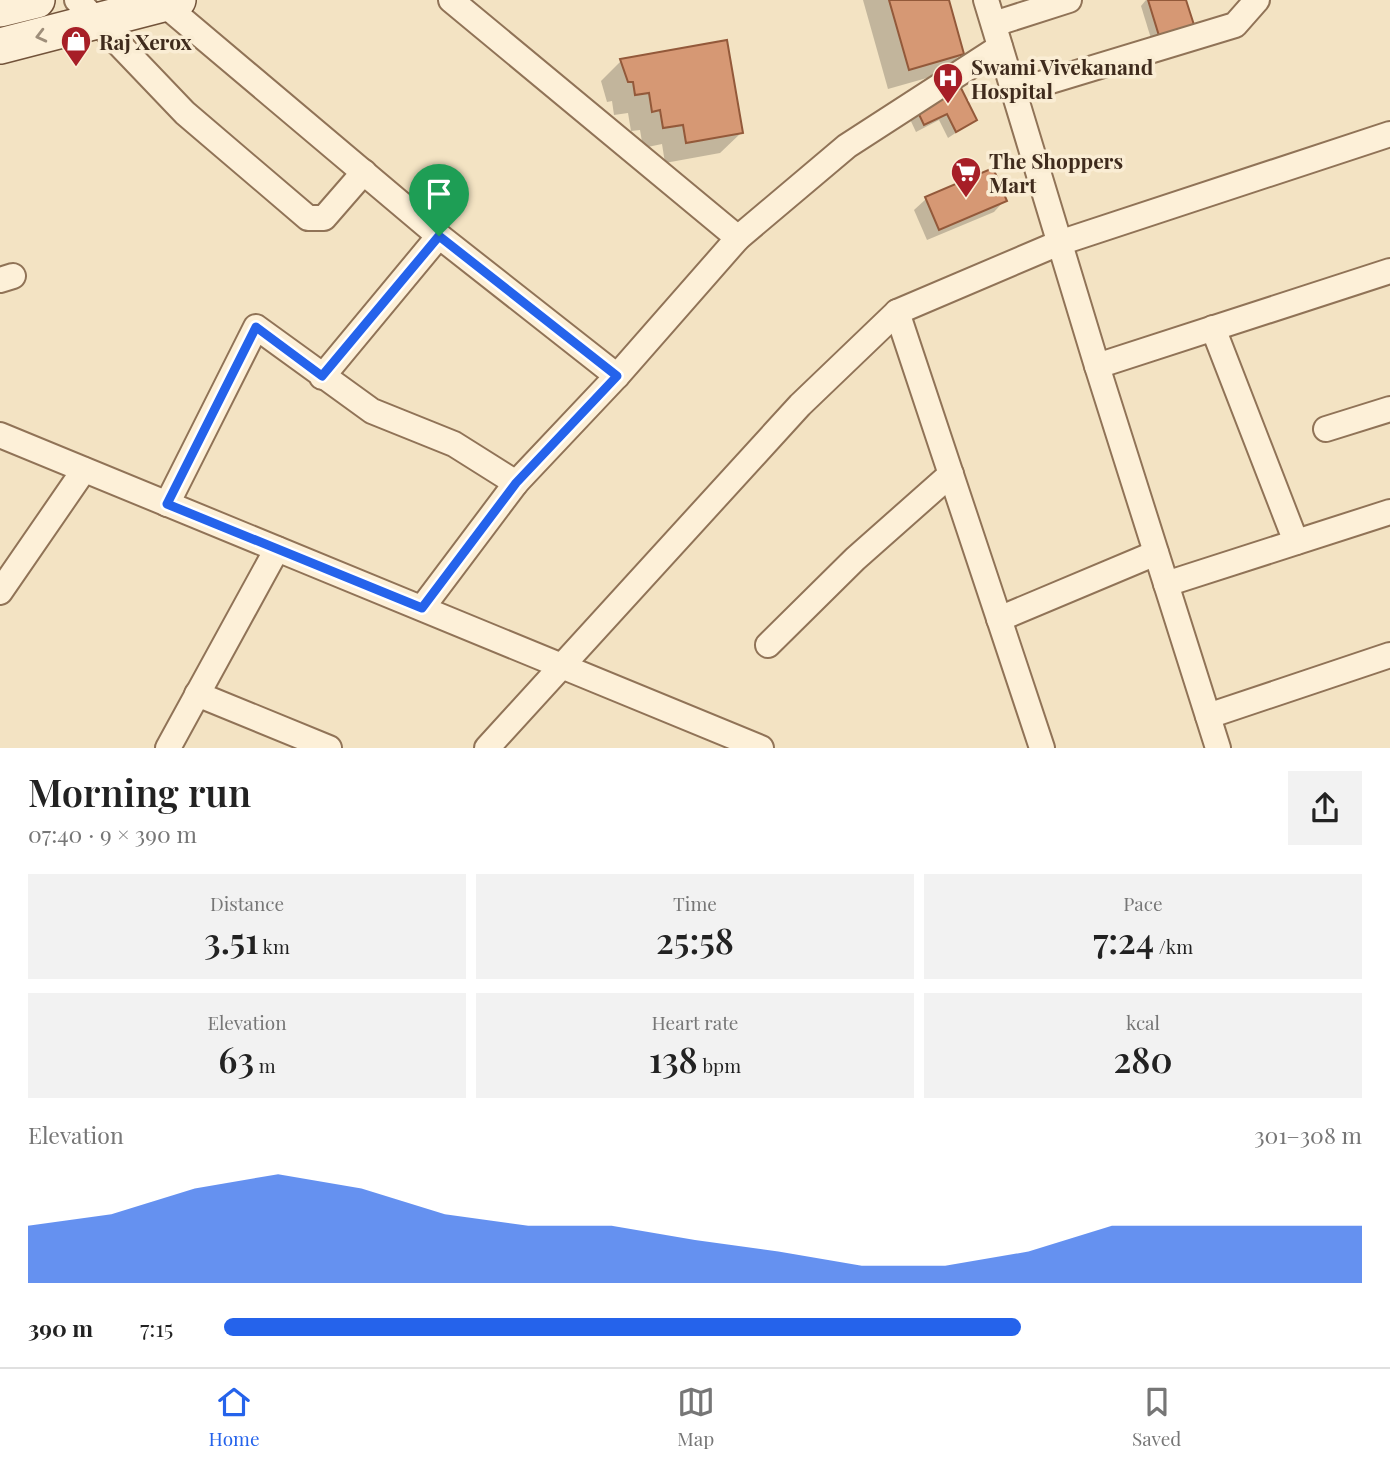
<!DOCTYPE html>
<meta charset="utf-8">
<style>
:root{--surface:#fff;--page:#f2f2f2;--text:#222;--muted:#767676;--line:#e0e0e0;--accent:#2563eb}
body{margin:0;font-family:"Playfair Display",serif;background:var(--page);color:var(--text);height:100vh;display:flex;flex-direction:column;font-size:26px;white-space:nowrap}
*{box-sizing:border-box;margin:0}
p{font-size:23px;color:var(--muted)}
.icon{flex:none;width:38px;height:38px;fill:none;stroke:currentColor;stroke-width:2;stroke-linecap:round;stroke-linejoin:round}
.map{position:relative;height:748px;overflow:hidden}
.details{display:flex;flex-direction:column;background:var(--surface);flex:1}
.details>*{flex:none}
.pin{position:absolute;display:grid;place-items:center;width:60px;height:60px;color:#fff;margin:-72px -30px;border-radius:50% 50% 50% 0;rotate:-45deg;box-shadow:0 0 7px #0007}
.pin .icon{rotate:45deg}
.round{display:grid;place-items:center;flex:none;width:74px;height:74px;border-radius:0px;background:var(--page)}
.summary{display:flex;align-items:center;justify-content:space-between;height:119px;padding:0 28px}
h1{font-size:38px;font-weight:600;line-height:52px}
.figures{display:grid;grid-template-columns:repeat(3,1fr);gap:10px;height:119px;padding:7px 28px}
.figures div{display:grid;align-content:center;border-radius:0px;background:var(--page);text-align:center}
.figures b{font-size:35px;font-weight:600}
.figures small{font-size:19px;font-weight:400}
.figures p{font-size:19px}
.chart{height:196px;padding:14px 28px}
.chart p{display:flex;justify-content:space-between}
.chart svg{width:100%;height:126px;margin-top:7px;fill:var(--accent);opacity:.7}
ul{padding:0 28px;list-style:none;font-size:23px}
li{display:grid;grid-template-columns:112px 84px 1fr;align-items:center;height:52px}
li i{height:18px;border-radius:9px;background:var(--accent)}
.tab-bar{display:flex;justify-content:space-around;align-items:center;height:98px;border-top:2px solid var(--line);background:var(--surface);font-size:19px;color:var(--muted)}
.tab-bar a{display:grid;justify-items:center;gap:4px}
.tab-bar .active{color:var(--accent)}
.map>svg:first-child{display:block}
.shadow{fill:#0003}
.building{fill:#d69874;stroke:#93593a;stroke-width:2}
.lines{fill:none;stroke-linecap:round;stroke-linejoin:round}
.street-casing{stroke:#907357;stroke-width:28}
.secondary-casing{stroke:#72533a;stroke-width:38}
.street{stroke:#fdf0d8;stroke-width:24}
.secondary{stroke:#fdf0d8;stroke-width:35}
.oneway{stroke:#9e8e7a}
.route-casing{stroke:#fff;stroke-width:14}
.route{stroke:#2563eb;stroke-width:9}
.labels{text-anchor:middle;dominant-baseline:central;stroke-width:7;stroke-linejoin:round;paint-order:stroke}
.poi-label{font-size:21px;font-weight:bold;fill:#3f2b1d;stroke:#faedd4;text-anchor:start}
</style>
<div class="map">
<svg width="1390" height="748" viewBox="0 0 1390 748">
<rect width="100%" height="100%" fill="#f3e3c3"/>
<g class="shadow">
<polygon points="863,0 947,0 962,53 941,74 888,89"/>
<polygon points="1146,0 1184,0 1153,45 1141,6"/>
<polygon points="621,61 741,133 720,153 665,163 662,144 643,148 640,130 631,131 628,113 614,115 612,101 607,102 601,81"/>
<polygon points="958,86 975,120 948,138 939,120 916,132 908,115"/>
<polygon points="926,199 1005,200 994,212 927,240 914,210"/>
</g>
<g class="building">
<polygon points="889,0 949,0 964,54 909,70"/>
<polygon points="1148,0 1186,0 1195,28 1160,39"/>
<polygon points="727,40 743,133 686,143 683,125 663,128 660,110 652,112 649,93 635,95 633,82 628,82 620,59"/>
<polygon points="959,84 977,120 956,132 947,114 924,125 915,106"/>
<polygon points="993,168 1007,201 939,230 925,197"/>
</g>
<g class="lines">
<g class="street-casing">
<g id="street">
<polyline points="77,0 185,113 308,218 324,218 364,172"/>
<polyline points="451,0 738,238"/>
<polyline points="986,0 1097,366 1218,748"/>
<polyline points="164,4 439,236 617,376"/>
<polyline points="994,24 1069,0"/>
<polyline points="1014,92 1235,25 1257,0"/>
<polyline points="0,280 13,276"/>
<polyline points="897,312 1042,748"/>
<polyline points="1213,328 1296,542"/>
<polyline points="1097,366 1390,271"/>
<polyline points="322,377 439,236"/>
<polyline points="1326,429 1390,409"/>
<polyline points="0,435 761,748"/>
<polyline points="167,504 256,327 372,411 454,444 516,483"/>
<polyline points="1166,584 1390,512"/>
<polyline points="0,592 84,470"/>
<polyline points="422,608 516,483 617,376 738,238 847,146 1000,47"/>
<polyline points="999,619 1156,553"/>
<polyline points="768,645 855,559 951,474"/>
<polyline points="197,694 329,748"/>
<polyline points="1208,716 1390,655"/>
<polyline points="168,748 277,549"/>
<polyline points="487,748 800,405 897,312 1059,243 1390,134"/>
</g>
</g>
<g class="secondary-casing">
<g id="secondary">
<polyline points="0,9 37,0"/>
<polyline points="0,46 178,0"/>
</g>
</g>
<use href="#street" class="street"/>
<use href="#secondary" class="secondary"/>
</g>
<defs><path id="oneway-chevron" d="M-2-3.5L2.5 0L-2 3.5" fill="none" stroke-width="1.6" stroke-linecap="round" stroke-linejoin="round" transform="scale(1.75)"/></defs>
<use class="oneway" href="#oneway-chevron" transform="translate(41 36) rotate(166)"/>
<g class="lines">
<g class="route-casing">
<polygon id="route" points="439,236 617,376 516,483 422,608 167,504 256,327 322,376"/>
</g>
<use href="#route" class="route"/>
</g>
<defs>
<g id="shop-pin" transform="scale(1.575)"><path d="M0 17L-7.5 6A9.5 9.5 0 1 1 7.5 6Z" fill="#a71f27" stroke="#faedd4"/><path d="M-5-2.5h2.3a2.7 3.5 0 0 1 5.4 0H5L5.5 6h-11ZM-1.5-2.5h3a1.5 2.3 0 0 0-3 0Z" fill="#fff"/></g>
<g id="hospital-pin" transform="scale(1.575)"><path d="M0 17L-7.5 6A9.5 9.5 0 1 1 7.5 6Z" fill="#a71f27" stroke="#faedd4"/><path d="M-5-5h3v3.5h4V-5h3V5h-3V1.5h-4V5h-3Z" fill="#fff"/></g>
<g id="supermarket-pin" transform="scale(1.575)"><path d="M0 17L-7.5 6A9.5 9.5 0 1 1 7.5 6Z" fill="#a71f27" stroke="#faedd4"/><path d="M-6-5.5h2.5l.6 2H6L4.5 2H-2.5L-4.4-4H-6ZM-1.5 3.2a1.3 1.3 0 1 0 .1 0ZM3 3.2a1.3 1.3 0 1 0 .1 0Z" fill="#fff"/></g>
</defs>
<g fill-rule="evenodd">
<use href="#shop-pin" x="76" y="41"/>
<use href="#hospital-pin" x="948" y="78"/>
<use href="#supermarket-pin" x="966" y="172"/>
</g>
<g class="labels">
<g class="poi-label">
<text x="99" y="41">Raj Xerox</text>
<text x="971" y="66">Swami Vivekanand<tspan x="971" dy="24">Hospital</tspan></text>
<text x="989" y="160">The Shoppers<tspan x="989" dy="24">Mart</tspan></text>
</g>
</g>
</svg>
<div class="pin" style="left:439px;top:236px;background:#1e9e55"><svg class="icon" aria-label="arrive" viewBox="0 0 24 24"><path d="M6 21V4h12l-3 4 3 4H6"/></svg></div>
</div>
<section class="details">
<div class="summary"><div><h1>Morning run</h1><p>07:40 · 9 × 390 m</p></div><a class="round"><svg class="icon" aria-label="share" viewBox="0 0 24 24"><path d="M12 15V3M7 8l5-5 5 5M5 13v7h14v-7"/></svg></a></div>
<div class="figures">
<div><p>Distance</p><b>3.51<small> km</small></b></div>
<div><p>Time</p><b>25:58</b></div>
<div><p>Pace</p><b>7:24<small> /km</small></b></div>
</div>
<div class="figures">
<div><p>Elevation</p><b>63<small> m</small></b></div>
<div><p>Heart rate</p><b>138<small> bpm</small></b></div>
<div><p>kcal</p><b>280</b></div>
</div>
<div class="chart"><p><span>Elevation</span>301–308 m</p>
<svg viewBox="0 0 160 44" preserveAspectRatio="none"><path d="M0 44V24L10 20L20 11L30 6L40 11L50 20L60 24L70 24L80 29L90 33L100 38L110 38L120 33L130 24L140 24L150 24L160 24V44z"/></svg>
</div>
<ul>
<li><b>390 m</b>7:15<i style="width:70%"></i></li>
</ul>
</section>
<nav class="tab-bar">
<a class="active"><svg class="icon" aria-label="home" viewBox="0 0 24 24"><path d="M3 11l9-7 9 7M6 9v11h12V9"/></svg>Home</a>
<a><svg class="icon" aria-label="map" viewBox="0 0 24 24"><path d="M3 6l6-2 6 2 6-2v14l-6 2-6-2-6 2zM9 4v14M15 6v14"/></svg>Map</a>
<a><svg class="icon" aria-label="saved" viewBox="0 0 24 24"><path d="M7 4h10v16l-5-4-5 4z"/></svg>Saved</a>
</nav>
